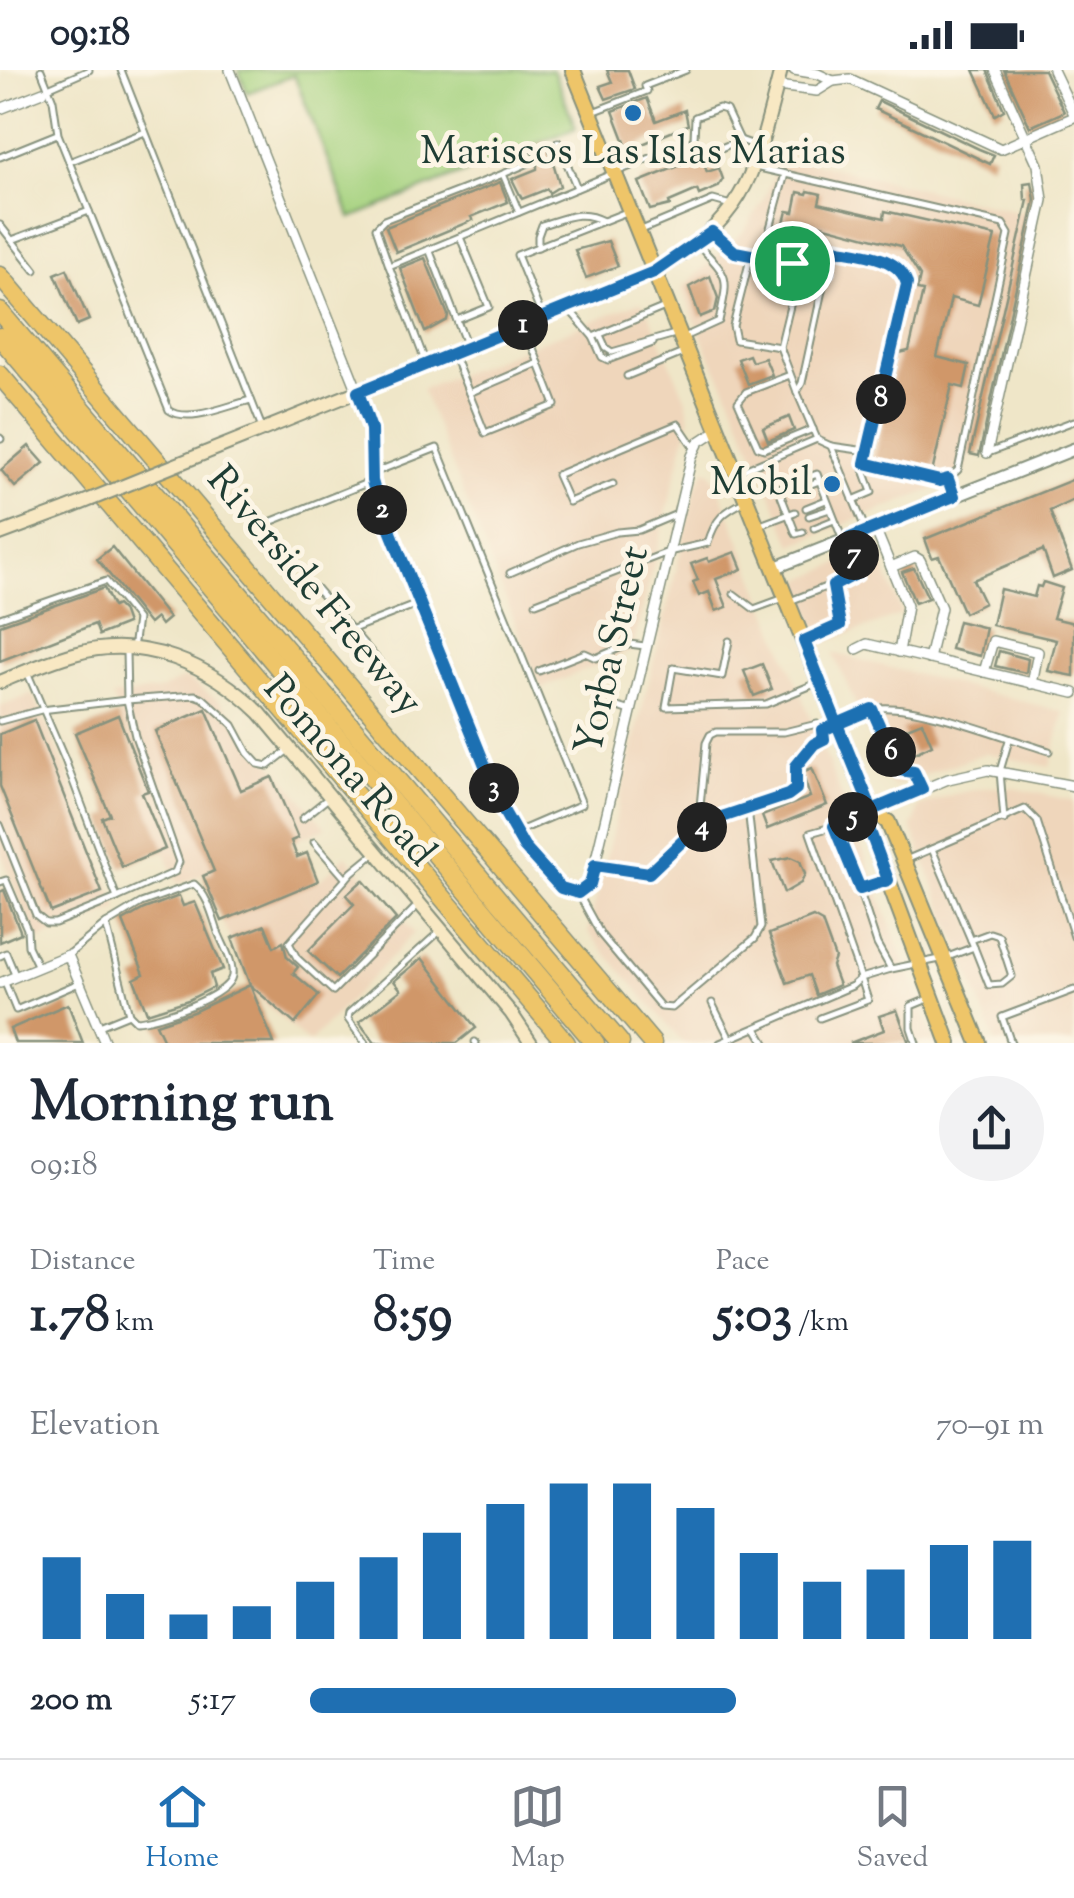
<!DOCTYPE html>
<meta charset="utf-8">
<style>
:root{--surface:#fff;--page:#f2f2f3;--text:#1f2937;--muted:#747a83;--line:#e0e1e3;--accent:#1f6fb2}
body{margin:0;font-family:"Sorts Mill Goudy",serif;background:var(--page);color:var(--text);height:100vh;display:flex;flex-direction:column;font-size:38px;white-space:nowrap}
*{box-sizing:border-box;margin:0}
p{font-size:32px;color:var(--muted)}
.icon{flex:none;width:55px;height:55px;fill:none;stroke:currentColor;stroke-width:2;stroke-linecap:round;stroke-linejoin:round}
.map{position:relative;height:973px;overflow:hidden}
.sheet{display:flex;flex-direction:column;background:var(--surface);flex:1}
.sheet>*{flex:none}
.pin{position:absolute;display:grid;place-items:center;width:85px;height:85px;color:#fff;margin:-42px;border:5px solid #fff;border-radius:50%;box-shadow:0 2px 10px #0007}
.km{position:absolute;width:50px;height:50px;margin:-25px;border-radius:50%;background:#222;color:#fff;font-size:28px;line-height:50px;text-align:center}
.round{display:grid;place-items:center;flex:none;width:105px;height:105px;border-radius:52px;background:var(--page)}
.headline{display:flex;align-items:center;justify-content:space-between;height:170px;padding:0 30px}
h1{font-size:55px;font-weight:700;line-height:75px}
.metrics{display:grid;grid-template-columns:repeat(3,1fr);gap:15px;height:170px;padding:10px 30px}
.metrics div{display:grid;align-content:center}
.metrics b{font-size:50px;font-weight:700}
.metrics small{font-size:28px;font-weight:400}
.metrics p{font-size:28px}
.chart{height:280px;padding:20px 30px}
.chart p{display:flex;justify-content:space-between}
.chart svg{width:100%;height:180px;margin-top:10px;stroke:var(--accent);stroke-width:6}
ul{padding:0 30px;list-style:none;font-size:32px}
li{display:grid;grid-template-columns:160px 120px 1fr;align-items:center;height:75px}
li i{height:25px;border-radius:12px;background:var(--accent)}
.status{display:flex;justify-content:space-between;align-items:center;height:70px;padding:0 50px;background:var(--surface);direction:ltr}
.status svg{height:28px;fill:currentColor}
.tab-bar{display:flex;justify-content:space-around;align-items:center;height:140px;border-top:2px solid var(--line);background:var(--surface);font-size:28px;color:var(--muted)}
.tab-bar a{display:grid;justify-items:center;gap:5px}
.tab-bar .active{color:var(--accent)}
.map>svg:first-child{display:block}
.built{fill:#efd6bb}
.green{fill:#a5d27f;stroke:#62885a;stroke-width:2.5}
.building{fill:#d09769}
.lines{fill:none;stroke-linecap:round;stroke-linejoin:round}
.service-casing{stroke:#87927e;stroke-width:9}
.minor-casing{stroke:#87927e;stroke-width:12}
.tertiary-casing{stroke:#87927e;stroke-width:15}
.secondary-casing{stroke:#87927e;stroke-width:16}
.primary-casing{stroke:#87927e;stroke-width:18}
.motorway-casing{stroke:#87927e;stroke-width:21}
.service{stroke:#fff;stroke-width:5}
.minor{stroke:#fff;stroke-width:9}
.tertiary{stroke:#fff;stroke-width:11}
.secondary{stroke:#f8e8c3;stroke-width:12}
.primary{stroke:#eec569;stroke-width:14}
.motorway{stroke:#eec569;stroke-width:18}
.secondary-bridge-casing{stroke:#87927e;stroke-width:16;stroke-linecap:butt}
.secondary-bridge{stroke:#f8e8c3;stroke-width:12}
.route-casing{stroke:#fff;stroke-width:20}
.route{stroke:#1f6fb2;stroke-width:12}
.poi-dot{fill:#1f6fb2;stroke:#fcf5e5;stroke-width:4}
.labels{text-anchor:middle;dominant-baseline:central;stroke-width:10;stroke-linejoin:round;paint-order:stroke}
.poi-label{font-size:40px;fill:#1f3d34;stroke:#fcf5e5}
.street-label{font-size:40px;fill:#1f3d34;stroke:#fcf5e5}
</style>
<div class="status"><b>09:18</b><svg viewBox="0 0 49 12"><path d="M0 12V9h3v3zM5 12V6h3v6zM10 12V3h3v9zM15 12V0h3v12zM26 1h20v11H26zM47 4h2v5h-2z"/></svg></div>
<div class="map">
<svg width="1074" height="973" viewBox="0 0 1074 973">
<rect width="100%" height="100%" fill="#fcf5e5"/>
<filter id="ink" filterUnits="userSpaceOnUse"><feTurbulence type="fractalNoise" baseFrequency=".01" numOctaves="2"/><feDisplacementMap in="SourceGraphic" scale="20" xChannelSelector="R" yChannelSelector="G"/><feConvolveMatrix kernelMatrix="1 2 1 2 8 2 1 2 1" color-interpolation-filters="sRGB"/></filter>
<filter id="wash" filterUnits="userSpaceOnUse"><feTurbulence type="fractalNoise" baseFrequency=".0048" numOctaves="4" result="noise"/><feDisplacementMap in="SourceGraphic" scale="40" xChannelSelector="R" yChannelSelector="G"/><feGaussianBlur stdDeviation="2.25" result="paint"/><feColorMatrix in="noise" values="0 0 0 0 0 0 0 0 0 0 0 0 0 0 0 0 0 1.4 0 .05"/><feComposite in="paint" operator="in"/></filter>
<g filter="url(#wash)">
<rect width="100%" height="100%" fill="#efe6c8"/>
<g class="built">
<polygon points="782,86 1025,143 966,399 959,409 792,475 729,323 705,276 682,218 744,161 763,131"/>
<polygon points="640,232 646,237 686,329 690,348 632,581 541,618 422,319"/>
<polygon points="705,400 711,402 721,423 854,757 935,973 683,973 588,862 696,418"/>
<polygon points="876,477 902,544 822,574 799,511"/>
<polygon points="833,583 1064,642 1050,697 986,683 892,716"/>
<polygon points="185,608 220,631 326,758 178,814 141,723 149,720 112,627 160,620"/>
<polygon points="32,624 62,689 118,839 36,871 0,780 0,637"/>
<polygon points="989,717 1014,718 1074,731 1074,973 996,973 911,756 915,752 918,737 954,724"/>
<polygon points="346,786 414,863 309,973 263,932 251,915 221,849 319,811"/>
</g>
<polygon class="green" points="238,0 553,0 576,58 351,148 294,5 247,23"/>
<g id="blocks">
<g class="building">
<polygon points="607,0 628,0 635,19 606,29 600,16 612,12"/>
<polygon points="974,0 987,0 1004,40 995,45"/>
<polygon points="1004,0 1044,0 1064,42 1030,57"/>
<polygon points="647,28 656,51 685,40 688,55 628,80 613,41"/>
<polygon points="879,31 979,79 994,85 990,94 875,39"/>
<polygon points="547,72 560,116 549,123 547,119 522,129 512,109 537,99 537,90 529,79"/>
<polygon points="701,87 707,102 719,98 723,109 718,117 699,125 697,120 669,132 670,135 650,140 639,112"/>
<polygon points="500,112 508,132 471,147 473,150 396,182 386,157"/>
<polygon points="1032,112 1035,130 979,386 970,384 1028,130 1025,130 1024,113"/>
<polygon points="808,121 821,124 819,133 884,148 885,141 995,166 978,235 951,228 937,287 969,295 964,318 952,315 932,403 874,389 899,283 909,281 923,221 917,220 920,206 901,176 814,153 806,187 777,181 787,141 794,142 798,122 807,124"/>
<polygon points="608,171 618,196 586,208 575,180"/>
<polygon points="425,188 448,245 447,250 425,262 400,198"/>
<polygon points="67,199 89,250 77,255 55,204"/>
<polygon points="710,206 718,228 715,241 700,247 689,217"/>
<polygon points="749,285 752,292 765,288 772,305 748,314 738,289"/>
<polygon points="789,347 794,360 768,371 763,358"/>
<polygon points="29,376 44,393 15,417 1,400"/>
<polygon points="1074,409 1074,430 1050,441 1072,500 1053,508 1043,480 973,510 984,533 964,543 939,486 932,488 925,469"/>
<polygon points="112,477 169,548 161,555 156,548 149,554 97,489"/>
<polygon points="735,482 742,499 716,509 727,537 716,541 709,522 699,526 693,512 698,510 691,494 707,488 709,492"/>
<polygon points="914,498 928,528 915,533 902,502"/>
<polygon points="1043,512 1062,518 1053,548 1074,553 1074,606 1048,601 1056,570 992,555 1000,519 1034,527 1037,516 1041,517"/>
<polygon points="104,518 113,537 117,535 122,540 127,554 99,565 95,554 0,591 0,555"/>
<polygon points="958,551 986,558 980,586 951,579"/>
<polygon points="999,581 1028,589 1026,603 995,596"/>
<polygon points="762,594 772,619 754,626 744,601"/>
<polygon points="206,639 241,720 272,707 298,768 291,771 297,787 307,783 318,811 222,851 203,806 214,801 155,661"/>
<polygon points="118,645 148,721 142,723 165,779 122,797 102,748 110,745 75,663"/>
<polygon points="34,650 102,822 51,842 0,716 0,664"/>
<polygon points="922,652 932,675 913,684 902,660"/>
<polygon points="812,698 827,735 767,759 762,746 810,727 802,702"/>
<polygon points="791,787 800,791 805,804 801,813 784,823 772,791"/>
<polygon points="363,810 396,849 337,908 308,881 354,834 346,825"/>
<polygon points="4,820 21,863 0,872 0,822"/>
<polygon points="179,826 183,836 195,832 223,899 210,904 214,917 188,930 147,943 134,909 144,904 123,851 144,839"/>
<polygon points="813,847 822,852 835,888 832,896 839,915 816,925 809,905 787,913 769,864"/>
<polygon points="265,855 274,877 283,872 287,887 298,897 293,903 319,925 295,954 250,915 232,868"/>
<polygon points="422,888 476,958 457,973 375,973 359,952 401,920 394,911"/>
<polygon points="250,915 274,973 165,973 156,954 193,942"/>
<polygon points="68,934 83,973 15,973 10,959"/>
<polygon points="897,940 909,973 850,973 884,960 879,946"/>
</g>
</g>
</g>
<g filter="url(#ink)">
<use href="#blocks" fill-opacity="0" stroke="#87927e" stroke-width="2.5"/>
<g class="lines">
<g class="service-casing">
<g id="service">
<path d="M41,0L53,30L58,64L169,340C188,354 229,335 251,330"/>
<polyline points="121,0 263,360"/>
<polyline points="48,18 89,0"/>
<polyline points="593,42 647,21 645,16 686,0"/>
<polyline points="694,70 695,47 719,38 726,40 740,70"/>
<polyline points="558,72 577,118"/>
<polyline points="0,87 57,64"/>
<polyline points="69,92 145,62"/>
<polyline points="755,97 1003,154 1009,164 958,400 948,409 953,423"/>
<polyline points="503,104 531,92"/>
<polyline points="0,155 35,200"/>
<polyline points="639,161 713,130 731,135"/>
<polyline points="712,162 735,182 826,202 802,313 797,322 817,369 737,403"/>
<polyline points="12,170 89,141"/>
<path d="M538,177V166L542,155C565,148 581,139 603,151"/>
<polyline points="429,179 466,274"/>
<polyline points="751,185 733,256 736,270 780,277"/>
<polyline points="762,187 785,104"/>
<polyline points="389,196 376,158 384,150 503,104 519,142"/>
<path d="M826,202L830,178C856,184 899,184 907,213L888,303L866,381L864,400L872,422L853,430"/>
<polyline points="569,239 593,267 665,237"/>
<polyline points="541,244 517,185 629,141"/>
<polyline points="457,250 489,237 460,167"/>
<polyline points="600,265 606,278 612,282 675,264"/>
<polyline points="593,267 602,287 608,290 653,273"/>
<path d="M684,267L719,251C729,205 730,209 698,174"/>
<polyline points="454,286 485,363 555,335 524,255"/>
<polyline points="425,291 389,196 694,70 709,83 740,70 757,76"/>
<polyline points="790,305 746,322 738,332 758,377 764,379 813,359"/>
<polyline points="627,306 683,283"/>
<polyline points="797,322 780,277 800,195"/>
<polyline points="469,323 539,293"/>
<polyline points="0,368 1,369"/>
<polyline points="818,370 831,376 865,458"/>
<polyline points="831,376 866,381"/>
<polyline points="988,383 1074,351"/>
<polyline points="865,393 940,411 948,409"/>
<polyline points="373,403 437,378 582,734 517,762"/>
<polyline points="796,412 817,404 842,468"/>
<polyline points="613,414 569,432 557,405 678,354 695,379"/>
<polyline points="785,416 778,418 796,464 803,462"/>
<polyline points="798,419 819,411"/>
<polyline points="806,438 826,430"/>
<polyline points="809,446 830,439"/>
<polyline points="760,455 795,442"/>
<polyline points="255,458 372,411"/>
<polyline points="814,458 834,450"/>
<polyline points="510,503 578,473 617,462 639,460 677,444"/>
<polyline points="316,518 388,602"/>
<polyline points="734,524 754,539 784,528"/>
<polyline points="790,531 856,505 850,468"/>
<path d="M536,533L668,482L708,473C715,449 724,441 746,431"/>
<polyline points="0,548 106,511 137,549 133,579"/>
<polyline points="353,559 420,533"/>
<polyline points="806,570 840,555 833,516"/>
<polyline points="729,571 722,606 673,598 666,637 766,634 817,613"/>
<polyline points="539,601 585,583 596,588 629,574 645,576"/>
<polyline points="600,640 615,636 631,641"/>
<polyline points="0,651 41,640 127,630 126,582"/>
<path d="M922,719L913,702L899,700L872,639C911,630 1007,669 1049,681"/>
<polyline points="869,742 835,756 852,808 859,819 887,810"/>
<polyline points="302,749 327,729"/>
<polyline points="1004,750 1000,701 1009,670"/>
<polyline points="0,755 36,845 46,853 55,853 117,828 65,690 28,604"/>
<polyline points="835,756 810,763 861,908 891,899"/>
<polyline points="698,758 706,673 710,665 716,662 784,662 817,654 823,660 872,639"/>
<polyline points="314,772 346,809"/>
<polyline points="374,784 352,802 289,873 297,888 333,921 417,836"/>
<polyline points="908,789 1025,739 1037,751 1074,867"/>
<polyline points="595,795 649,803 691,762 721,747 787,725 796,719 796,695 814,674 824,669 823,660"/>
<polyline points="0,812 6,810 27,859 28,876 38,897"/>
<polyline points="859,819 877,874 891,899 945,888 974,877 932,779"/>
<polyline points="578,823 601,865 661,937 672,938 755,868 761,857 748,738"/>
<polyline points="117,828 175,802 179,792 135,666 127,630 195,625 203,628 233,655 248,683 258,694 268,696 287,681"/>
<path d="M106,854L141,833L194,814C208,826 212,844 218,862C223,875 234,892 232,906C228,927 157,950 136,951L129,944"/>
<polyline points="971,870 990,863 999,866 1012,906 1002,914 989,915 974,877"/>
<polyline points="68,885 106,854 129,944 97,957"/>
<polyline points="0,886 6,883 16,907"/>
<polyline points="5,913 16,940 79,913"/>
<polyline points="712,933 730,969"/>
<polyline points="756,958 765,973"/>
<polyline points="475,972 476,973"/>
<polyline points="365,973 348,949 349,943 439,862"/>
<polyline points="720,973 852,916 861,908 868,930 820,948"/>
<polyline points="916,973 911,958 911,936 928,929"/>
<polyline points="1011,973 1002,947 1074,920"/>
</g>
</g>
<g class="minor-casing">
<g id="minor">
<polyline points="230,0 368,347 376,425 503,740 525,777 561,818 578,823 590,814 692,386 699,372 719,359"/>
<polyline points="794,0 818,4 833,11"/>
<polyline points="1053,0 1074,44"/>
<polyline points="777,16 817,21 833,11 850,9 1001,79 1074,47"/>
<polyline points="0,39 43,22"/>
<polyline points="987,383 1043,130 1038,95 995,0"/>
<polyline points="875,458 907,536 899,582"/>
<polyline points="891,497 915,487 920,490 941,538 929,589"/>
<polyline points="857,579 867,574 1074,623"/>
<polyline points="984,602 993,571 1038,582 1032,614"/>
<polyline points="872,741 948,709 988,700 1074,716"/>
<polyline points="0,913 68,885 105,973"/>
</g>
</g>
<g class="tertiary-casing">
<polyline id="tertiary" points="774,498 1074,379"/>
</g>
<g class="secondary-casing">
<g id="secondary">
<path d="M205,383L654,202C751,144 754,103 781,0"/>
<polyline points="0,464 67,439"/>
<path d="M0,612C24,602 49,591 74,584C143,564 211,595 260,643L511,943L531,973"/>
</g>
</g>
<g class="primary-casing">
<g id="primary">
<polyline points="573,0 872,741 888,752 979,973"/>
<polyline points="872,741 867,753 949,973"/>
</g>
</g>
<g class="motorway-casing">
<g id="motorway">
<polyline points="0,206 652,973"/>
<polyline points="0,242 620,973"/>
<polyline points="0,267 595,973"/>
<polyline points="0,305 566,973"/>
</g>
</g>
<use href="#service" class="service"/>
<use href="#minor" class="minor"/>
<use href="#tertiary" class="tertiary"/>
<use href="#secondary" class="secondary"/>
<use href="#primary" class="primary"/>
<use href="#motorway" class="motorway"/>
<g class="secondary-bridge-casing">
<polyline id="secondary-bridge" points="67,439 205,383"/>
</g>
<use href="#secondary-bridge" class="secondary-bridge"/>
</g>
</g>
<g class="lines" filter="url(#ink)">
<g class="route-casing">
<path id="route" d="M792,193L735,182L712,162L654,202L358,322L371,359L372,411L376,425L503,740L524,777L561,818L578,823L590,814L595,795L649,803L692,762L722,747L788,725L796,719V696L814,674L824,669L823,660L837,654L872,740L834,756L860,819L888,810L867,753L872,740L922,719L914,702L899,700L872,639L837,654L804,571L840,555L833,516L856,504L850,468L954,426L948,409L940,411L865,393L907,214C899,184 856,184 830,178L826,202L792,193"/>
</g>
<use href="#route" class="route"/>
</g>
<g class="poi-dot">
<circle cx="633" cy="43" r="10"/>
<circle cx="832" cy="414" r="10"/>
</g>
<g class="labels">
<g class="poi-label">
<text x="633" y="83">Mariscos Las Islas Marias</text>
<text x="812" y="414" text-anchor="end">Mobil</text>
</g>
<g class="street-label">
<text transform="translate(313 522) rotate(50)">Riverside Freeway</text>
<text transform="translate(614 581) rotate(-77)">Yorba Street</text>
<text transform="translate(348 702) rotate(49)">Pomona Road</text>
</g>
</g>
</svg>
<div class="pin" style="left:792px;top:193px;background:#1e9e55"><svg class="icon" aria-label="arrive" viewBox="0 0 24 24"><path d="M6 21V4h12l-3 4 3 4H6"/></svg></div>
<b class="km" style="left:523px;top:255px">1</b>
<b class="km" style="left:382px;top:440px">2</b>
<b class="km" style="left:494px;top:718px">3</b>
<b class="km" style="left:702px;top:757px">4</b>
<b class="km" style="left:853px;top:747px">5</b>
<b class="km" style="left:891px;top:682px">6</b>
<b class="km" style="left:854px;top:485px">7</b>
<b class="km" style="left:881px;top:329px">8</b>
</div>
<section class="sheet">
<div class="headline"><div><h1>Morning run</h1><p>09:18</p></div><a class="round"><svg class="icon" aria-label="share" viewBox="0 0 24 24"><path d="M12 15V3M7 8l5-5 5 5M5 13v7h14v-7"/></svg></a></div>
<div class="metrics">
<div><p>Distance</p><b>1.78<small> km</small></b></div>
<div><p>Time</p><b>8:59</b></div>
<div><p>Pace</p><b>5:03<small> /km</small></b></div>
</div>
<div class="chart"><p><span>Elevation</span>70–91 m</p>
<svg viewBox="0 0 160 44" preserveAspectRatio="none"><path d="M5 44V24M15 44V33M25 44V38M35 44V36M45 44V30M55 44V24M65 44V18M75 44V11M85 44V6M95 44V6M105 44V12M115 44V23M125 44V30M135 44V27M145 44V21M155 44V20"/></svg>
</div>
<ul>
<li><b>200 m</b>5:17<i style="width:58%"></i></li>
</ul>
</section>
<nav class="tab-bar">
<a class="active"><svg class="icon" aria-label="home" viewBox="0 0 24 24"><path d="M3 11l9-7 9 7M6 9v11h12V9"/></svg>Home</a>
<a><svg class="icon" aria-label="map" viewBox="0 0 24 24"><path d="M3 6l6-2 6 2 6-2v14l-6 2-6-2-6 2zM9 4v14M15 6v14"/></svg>Map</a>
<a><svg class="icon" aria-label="saved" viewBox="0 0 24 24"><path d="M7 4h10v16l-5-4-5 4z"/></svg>Saved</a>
</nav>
